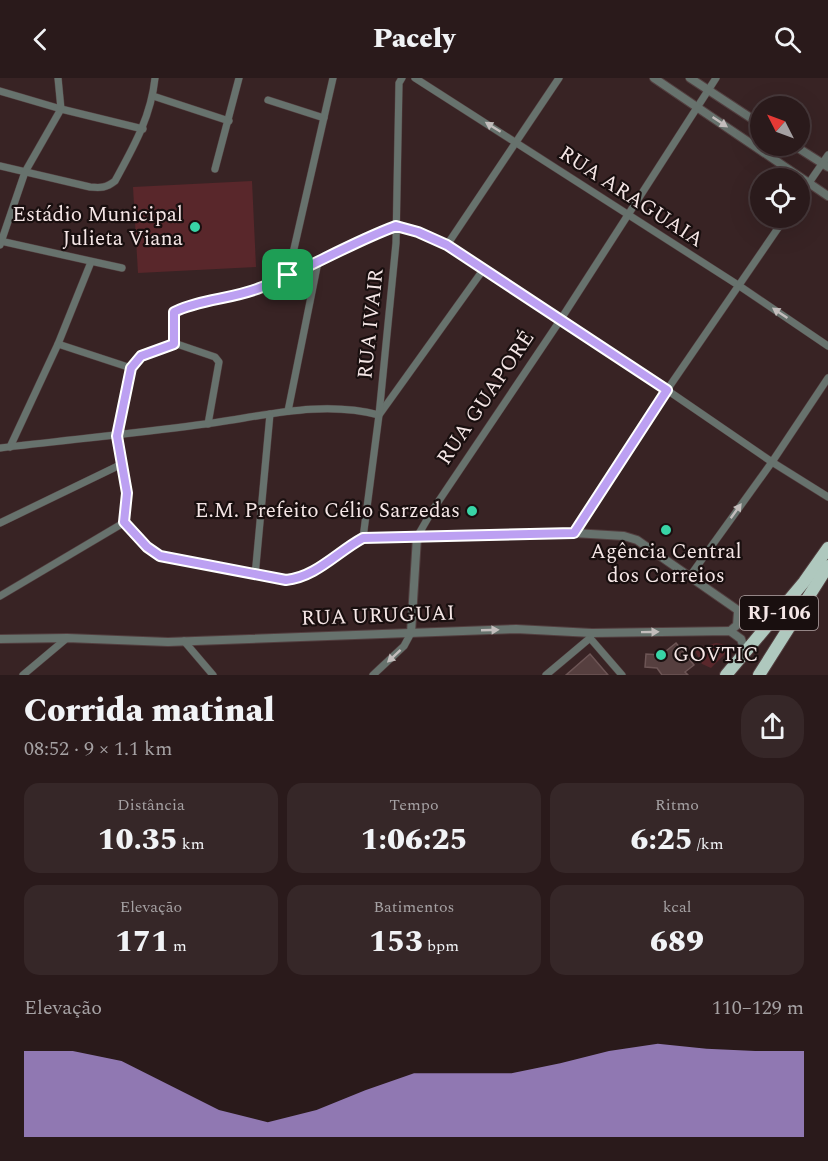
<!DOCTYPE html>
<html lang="pt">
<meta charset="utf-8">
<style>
:root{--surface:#2a1a1b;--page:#362728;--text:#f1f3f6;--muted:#a5a1a3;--line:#46383a;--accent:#bca0f2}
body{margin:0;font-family:Spectral,serif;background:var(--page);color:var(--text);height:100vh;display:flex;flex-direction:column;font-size:22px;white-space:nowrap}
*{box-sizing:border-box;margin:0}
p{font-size:20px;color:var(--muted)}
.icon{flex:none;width:33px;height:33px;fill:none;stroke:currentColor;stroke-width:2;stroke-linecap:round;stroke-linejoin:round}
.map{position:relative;height:597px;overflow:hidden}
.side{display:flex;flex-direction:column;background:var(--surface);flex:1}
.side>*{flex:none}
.needle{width:39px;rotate:312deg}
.buttons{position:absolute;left:750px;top:18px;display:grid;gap:12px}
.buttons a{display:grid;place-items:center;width:60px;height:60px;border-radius:50%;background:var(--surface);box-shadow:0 6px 24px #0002,0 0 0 2px var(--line);font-size:30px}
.pin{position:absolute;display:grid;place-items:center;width:51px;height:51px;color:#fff;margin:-26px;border-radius:12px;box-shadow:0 3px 9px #0006}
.round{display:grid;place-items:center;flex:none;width:63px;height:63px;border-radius:24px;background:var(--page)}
.overview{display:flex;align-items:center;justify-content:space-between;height:102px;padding:0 24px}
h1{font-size:33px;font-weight:800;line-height:45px}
.figures{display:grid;grid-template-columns:repeat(3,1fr);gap:9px;height:102px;padding:6px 24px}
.figures div{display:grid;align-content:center;border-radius:15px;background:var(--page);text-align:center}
.figures b{font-size:30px;font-weight:800}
.figures small{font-size:16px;font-weight:400}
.figures p{font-size:16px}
.chart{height:168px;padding:12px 24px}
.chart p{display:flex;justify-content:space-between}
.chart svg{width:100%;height:108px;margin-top:6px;fill:var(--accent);opacity:.7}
header{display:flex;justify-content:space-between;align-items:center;height:78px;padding:0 24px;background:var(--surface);font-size:27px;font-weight:800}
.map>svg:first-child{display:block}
.green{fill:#59272b}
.building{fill:#563f3f;stroke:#6d5555;stroke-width:1.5}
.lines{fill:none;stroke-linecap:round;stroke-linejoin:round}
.minor-casing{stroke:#523e3f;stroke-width:8}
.tertiary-casing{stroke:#523e3f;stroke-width:10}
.trunk-casing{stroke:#523e3f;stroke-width:14}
.minor{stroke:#67726d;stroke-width:7}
.tertiary{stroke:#67726d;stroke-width:8}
.trunk{stroke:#afc8be;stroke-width:12}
.oneway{fill:#c3bdbc}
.route-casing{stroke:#fff;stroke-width:12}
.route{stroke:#bca0f2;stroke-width:8}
.poi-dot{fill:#38d4a6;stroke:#190f0f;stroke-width:2}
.labels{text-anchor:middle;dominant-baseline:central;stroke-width:4.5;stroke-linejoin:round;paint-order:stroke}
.shield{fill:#190f0f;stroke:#b3a6a6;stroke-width:1.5}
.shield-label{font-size:20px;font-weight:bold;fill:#f5e6e6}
.street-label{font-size:21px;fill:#f5e6e6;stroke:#190f0f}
.poi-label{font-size:21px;fill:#f5e6e6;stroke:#190f0f;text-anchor:end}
</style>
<header><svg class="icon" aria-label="back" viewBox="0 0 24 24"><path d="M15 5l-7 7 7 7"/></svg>Pacely<svg class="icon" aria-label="search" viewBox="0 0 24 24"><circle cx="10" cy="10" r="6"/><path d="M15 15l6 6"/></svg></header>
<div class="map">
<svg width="828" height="597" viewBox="0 0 828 597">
<rect width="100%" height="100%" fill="#382324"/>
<g class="green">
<polygon points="252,103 256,189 138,195 133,109"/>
<polygon points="716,565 733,568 711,590 702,586 694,571"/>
</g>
<g class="building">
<polygon points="676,565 694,587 685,594 688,597 662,597 657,590 645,589 646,576 661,577"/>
<polygon points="590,576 608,597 566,597"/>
</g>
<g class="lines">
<g class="minor-casing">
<g id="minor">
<polyline points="415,0 738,207 828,268"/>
<polyline points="0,13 61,31 143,51"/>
<polyline points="153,18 229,43"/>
<polyline points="268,22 324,40"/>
<path d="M0,88L90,109C101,110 106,110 115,103C133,70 151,39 155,0"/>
<polyline points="215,91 239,0"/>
<polyline points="800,118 828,77"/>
<polyline points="0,163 122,190"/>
<polyline points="0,167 25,94 61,31 58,0"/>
<polyline points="447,167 559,0"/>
<polyline points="288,197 333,0"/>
<polyline points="174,265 172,236 176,232 240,217 262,209 376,155 396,148 418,154 447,167 667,312 772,384 828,419"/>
<polyline points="58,266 131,290 141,278 174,265 215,279 219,284 208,346"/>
<path d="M131,290L117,358L127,415L125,444L147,469L160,478L286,502C317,499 333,473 360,462C371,457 404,459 417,459L432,433L561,241L716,0"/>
<polyline points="288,333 318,184"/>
<polyline points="10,369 58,266 91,184"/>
<path d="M0,370C66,362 131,356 197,347C257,340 319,321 379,337L483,192"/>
<polyline points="0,445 122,386"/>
<polyline points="574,455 667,312 785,140"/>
<polyline points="363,460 379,337 396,165 399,5 402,0"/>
<polyline points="255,498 270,336"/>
<polyline points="690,498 772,384 828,300"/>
<polyline points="0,518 125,444"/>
<polyline points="590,560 622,597"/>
<polyline points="184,563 213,597"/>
<polyline points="23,597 67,560"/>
<polyline points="373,597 404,568 411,555"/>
<polyline points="546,597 590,560 592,555"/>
</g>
</g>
<g class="tertiary-casing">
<g id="tertiary">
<polyline points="654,0 828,118"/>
<polyline points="690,0 760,46"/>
<polyline points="795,68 828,89"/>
<polyline points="730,553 737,547 738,534"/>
<polyline points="411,555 417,459 574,455 624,458 637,462 765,551"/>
<polyline points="0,561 67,560 168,564 516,551 592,555 730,553 741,561 745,573"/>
</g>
</g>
<g class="trunk-casing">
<g id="trunk">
<polyline points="726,597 804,504 828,470"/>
<polyline points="759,597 828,488"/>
</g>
</g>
<use href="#minor" class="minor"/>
<use href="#tertiary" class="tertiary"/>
<use href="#trunk" class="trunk"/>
</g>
<defs><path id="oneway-solid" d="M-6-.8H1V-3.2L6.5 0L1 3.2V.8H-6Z" transform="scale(1.5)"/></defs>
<g class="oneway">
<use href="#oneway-solid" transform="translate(720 44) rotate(34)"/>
<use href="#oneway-solid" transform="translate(493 49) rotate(-148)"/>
<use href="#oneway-solid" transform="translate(780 235) rotate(-146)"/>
<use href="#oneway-solid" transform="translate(736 433) rotate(-54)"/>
<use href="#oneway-solid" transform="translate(490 552) rotate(-2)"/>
<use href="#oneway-solid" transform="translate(650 554) rotate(-1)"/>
<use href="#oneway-solid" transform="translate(394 578) rotate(137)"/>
</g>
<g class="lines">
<g class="route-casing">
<path id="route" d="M396,148L418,154L447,167L667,312L574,455L363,460C337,474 316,499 286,502L160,478L147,469L124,444L127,415L117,358L131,290L141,278L174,266V234C200,221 234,221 262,209C308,191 350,165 396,148Z"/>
</g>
<use href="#route" class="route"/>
</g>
<g class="poi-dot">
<circle cx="195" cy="149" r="6"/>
<circle cx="472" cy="433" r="6"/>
<circle cx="666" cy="452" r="6"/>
<circle cx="661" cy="577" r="6"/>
</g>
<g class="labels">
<rect class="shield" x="740" y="518" width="78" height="34" rx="4.5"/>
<g class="shield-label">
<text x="779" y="535">RJ-106</text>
</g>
<g class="street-label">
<text transform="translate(631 119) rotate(33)">RUA ARAGUAIA</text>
<text transform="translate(371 246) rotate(-84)">RUA IVAIR</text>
<text transform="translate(486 320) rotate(-56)">RUA GUAPORÉ</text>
<text transform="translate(378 538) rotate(-2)">RUA URUGUAI</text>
</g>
<g class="poi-label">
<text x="183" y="137">Estádio Municipal<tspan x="183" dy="24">Julieta Viana</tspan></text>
<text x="460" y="433">E.M. Prefeito Célio Sarzedas</text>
<text x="666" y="474" text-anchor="middle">Agência Central<tspan x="666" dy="24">dos Correios</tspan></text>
<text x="673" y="577" text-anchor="start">GOVTIC</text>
</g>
</g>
</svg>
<div class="buttons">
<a><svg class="needle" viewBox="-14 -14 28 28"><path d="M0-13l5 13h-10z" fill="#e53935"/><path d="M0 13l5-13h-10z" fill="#a5a1a3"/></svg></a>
<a><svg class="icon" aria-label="locate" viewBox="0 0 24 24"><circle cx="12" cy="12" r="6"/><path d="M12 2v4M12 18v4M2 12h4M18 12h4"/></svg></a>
</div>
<div class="pin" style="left:288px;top:197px;background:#1e9e55"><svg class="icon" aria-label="arrive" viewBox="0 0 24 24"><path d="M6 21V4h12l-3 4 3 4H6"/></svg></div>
</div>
<section class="side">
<div class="overview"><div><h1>Corrida matinal</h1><p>08:52 · 9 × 1.1 km</p></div><a class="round"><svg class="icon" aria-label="share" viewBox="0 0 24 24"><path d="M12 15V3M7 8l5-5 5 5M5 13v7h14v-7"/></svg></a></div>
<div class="figures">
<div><p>Distância</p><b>10.35<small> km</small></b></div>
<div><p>Tempo</p><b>1:06:25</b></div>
<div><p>Ritmo</p><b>6:25<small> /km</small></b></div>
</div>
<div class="figures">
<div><p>Elevação</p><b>171<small> m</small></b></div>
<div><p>Batimentos</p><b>153<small> bpm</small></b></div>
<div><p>kcal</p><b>689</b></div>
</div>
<div class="chart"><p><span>Elevação</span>110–129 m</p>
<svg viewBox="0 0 160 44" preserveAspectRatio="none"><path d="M0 44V9L10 9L20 13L30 23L40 33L50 38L60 33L70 25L80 18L90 18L100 18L110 14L120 9L130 6L140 8L150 9L160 9V44z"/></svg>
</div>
</section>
